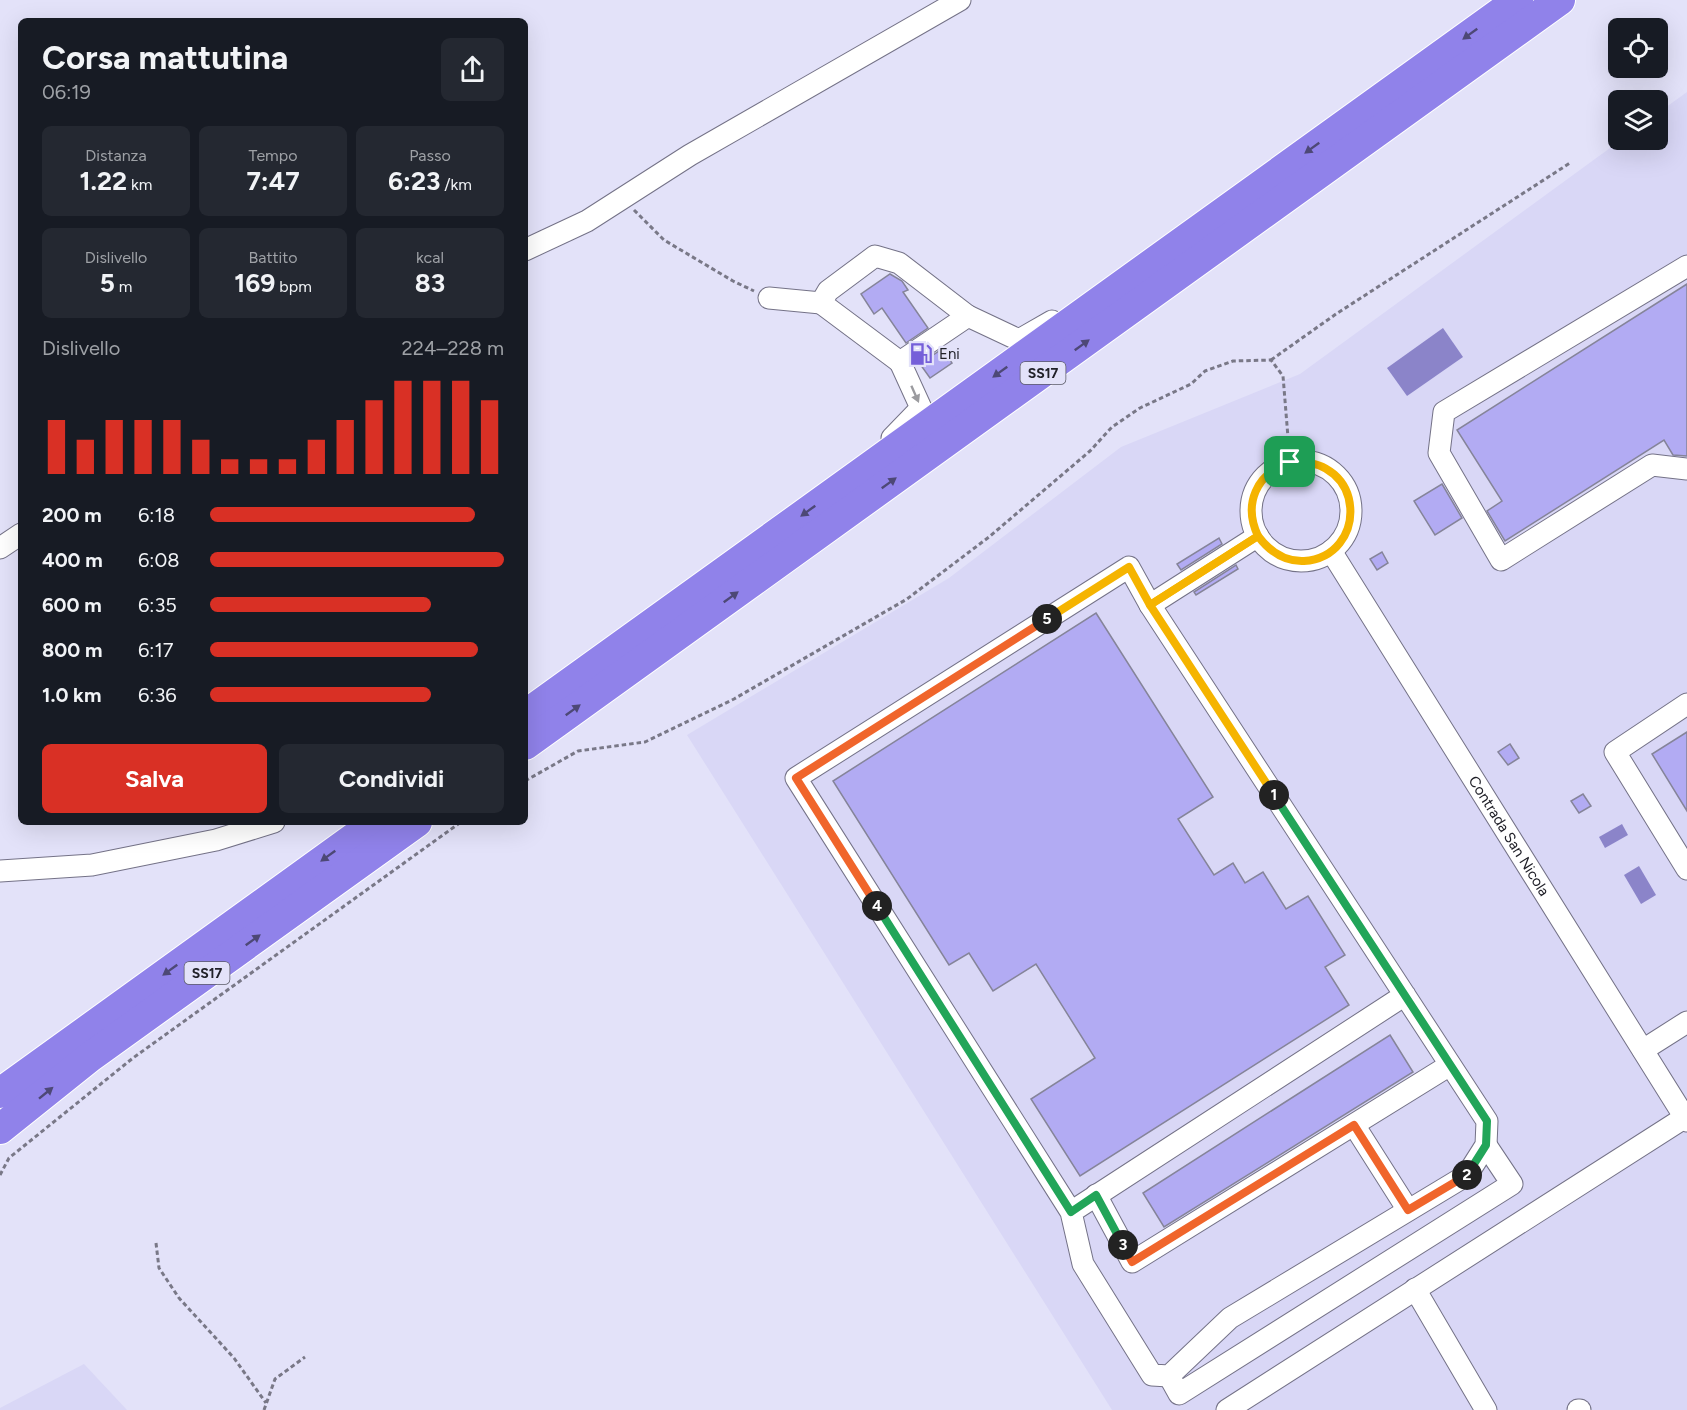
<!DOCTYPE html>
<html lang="it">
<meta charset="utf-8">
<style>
:root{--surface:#171b24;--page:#242831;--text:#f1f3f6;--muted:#9ea1a6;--accent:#d93025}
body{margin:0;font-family:Figtree,sans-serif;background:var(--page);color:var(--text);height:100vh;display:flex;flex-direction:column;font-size:22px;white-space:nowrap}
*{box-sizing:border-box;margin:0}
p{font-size:20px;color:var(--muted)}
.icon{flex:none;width:33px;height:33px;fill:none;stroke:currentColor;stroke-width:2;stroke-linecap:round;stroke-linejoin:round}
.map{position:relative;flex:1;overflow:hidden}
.drawer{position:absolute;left:18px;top:18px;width:510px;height:807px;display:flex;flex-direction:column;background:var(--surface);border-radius:9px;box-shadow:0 6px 24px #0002}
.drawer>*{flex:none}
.fabs{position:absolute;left:1608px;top:18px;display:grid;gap:12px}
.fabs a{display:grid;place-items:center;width:60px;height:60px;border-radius:9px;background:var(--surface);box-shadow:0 6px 24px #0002;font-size:30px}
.pin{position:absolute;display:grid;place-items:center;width:51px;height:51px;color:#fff;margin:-26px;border-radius:12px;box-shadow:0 3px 9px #0006}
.km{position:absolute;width:30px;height:30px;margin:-15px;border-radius:50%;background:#222;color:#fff;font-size:16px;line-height:30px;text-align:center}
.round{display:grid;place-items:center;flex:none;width:63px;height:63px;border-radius:9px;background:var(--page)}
.headline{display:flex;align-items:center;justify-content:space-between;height:102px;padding:0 24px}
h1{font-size:33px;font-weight:700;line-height:45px}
.figures{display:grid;grid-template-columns:repeat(3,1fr);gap:9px;height:102px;padding:6px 24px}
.figures div{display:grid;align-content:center;border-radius:9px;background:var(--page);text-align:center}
.figures b{font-size:26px;font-weight:700}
.figures small{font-size:16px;font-weight:400}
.figures p{font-size:16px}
.chart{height:168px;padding:12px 24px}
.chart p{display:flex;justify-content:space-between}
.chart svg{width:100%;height:108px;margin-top:6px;stroke:var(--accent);stroke-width:6}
.cta{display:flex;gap:12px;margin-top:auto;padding:12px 24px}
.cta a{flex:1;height:69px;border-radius:9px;background:var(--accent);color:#fff;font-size:24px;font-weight:700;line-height:69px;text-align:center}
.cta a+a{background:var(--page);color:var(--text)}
ul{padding:0 24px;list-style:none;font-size:20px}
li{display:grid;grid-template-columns:96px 72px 1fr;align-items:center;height:45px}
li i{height:15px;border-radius:8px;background:var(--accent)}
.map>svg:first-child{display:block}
.built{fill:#d9d7f6}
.water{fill:#8b84c9}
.building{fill:#b2abf3;stroke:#858499;stroke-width:1.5}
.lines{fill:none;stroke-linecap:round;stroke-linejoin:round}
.minor-casing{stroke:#747287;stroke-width:23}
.highway-casing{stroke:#fff;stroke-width:32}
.path{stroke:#797887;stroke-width:3;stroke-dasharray:4.5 3;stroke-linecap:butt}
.minor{stroke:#fff;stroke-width:21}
.highway{stroke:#9082ea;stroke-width:30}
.oneway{fill:#4d4876}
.oneway2{fill:#9b9b9f}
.split-1-casing{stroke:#fff;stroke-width:12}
.split-2-casing{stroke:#fff;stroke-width:12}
.split-3-casing{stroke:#fff;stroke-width:12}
.split-4-casing{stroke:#fff;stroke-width:12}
.split-5-casing{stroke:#fff;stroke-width:12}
.split-6-casing{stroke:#fff;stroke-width:12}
.split-1{stroke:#f5b400;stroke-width:8}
.split-2{stroke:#22a559;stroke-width:8}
.split-3{stroke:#f0652b;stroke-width:8}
.split-4{stroke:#22a559;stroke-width:8}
.split-5{stroke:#f0652b;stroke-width:8}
.split-6{stroke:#f5b400;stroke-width:8}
.labels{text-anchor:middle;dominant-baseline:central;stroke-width:4.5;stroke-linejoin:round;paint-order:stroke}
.shield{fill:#e3e2f9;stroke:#5b5b67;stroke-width:1.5}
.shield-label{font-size:14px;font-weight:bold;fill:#212129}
.poi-label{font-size:15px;fill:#212129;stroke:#e3e2f9;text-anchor:start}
.street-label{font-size:15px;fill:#212129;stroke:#e3e2f9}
</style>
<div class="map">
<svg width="1687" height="1410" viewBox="0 0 1687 1410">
<rect width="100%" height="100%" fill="#e3e2f9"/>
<g class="built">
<polygon points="1687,92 1687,1410 1112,1410 687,735 949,578 1121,447 1300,374 1621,140 1658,140 1658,113"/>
<polygon points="84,1364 127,1410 0,1410 0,1408"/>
</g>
<g class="water">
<polygon points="1443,328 1463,357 1407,396 1387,368"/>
<polygon points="1622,824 1628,835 1605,848 1599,837"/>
<polygon points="1639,866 1656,895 1641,904 1624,875"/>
</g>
<g class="building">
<polygon points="890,274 902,281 908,290 903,292 928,328 906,343 882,308 874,314 861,294"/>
<polygon points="1687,284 1687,456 1673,455 1664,440 1505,541 1487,511 1502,501 1457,430"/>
<polygon points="942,349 952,363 930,378 920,364"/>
<polygon points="1442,484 1462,518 1435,535 1414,501"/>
<polygon points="1219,538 1222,544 1181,570 1177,564"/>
<polygon points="1382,552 1388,563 1377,570 1370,559"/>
<polygon points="1236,565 1238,569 1196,595 1194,592"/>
<polygon points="1096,613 1213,797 1178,819 1214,875 1233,863 1245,883 1263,872 1286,909 1308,896 1345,955 1325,967 1349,1005 1080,1176 1031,1099 1095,1058 1036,964 993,991 969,953 949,965 833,781"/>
<polygon points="1687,732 1687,811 1652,754"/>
<polygon points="1510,744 1519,758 1508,765 1498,752"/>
<polygon points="1583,794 1591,806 1579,813 1571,801"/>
<polygon points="1390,1035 1413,1072 1164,1227 1143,1193"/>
</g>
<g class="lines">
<g class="minor-casing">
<g id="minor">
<polyline points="525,250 587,221 690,155 960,0"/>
<polyline points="1687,266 1444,412 1439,453 1501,560 1652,465 1687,469"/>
<polyline points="769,298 821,303"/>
<polyline points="900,362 821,303 828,291 875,256 899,263 968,316"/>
<polyline points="892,438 921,408 900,362 968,316 1019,340 1052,321"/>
<circle cx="1301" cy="511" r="50"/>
<polyline points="0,548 21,534"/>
<path id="s1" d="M1331,551L1687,1121"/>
<polyline points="1150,605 1258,536"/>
<polyline points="1687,704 1615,752 1687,869"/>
<polyline points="0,871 92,865 216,840 274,822"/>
<polyline points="1643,1050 1687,1022"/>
<polyline points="1354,1125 1408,1210"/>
<polyline points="1096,1195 1132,1262 1450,1065"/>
<polyline points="1071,1212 1083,1264 1152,1375 1169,1376 1230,1318 1467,1175 1486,1145 1487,1121 1150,605 1129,567 796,778 1071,1212 1405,995"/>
<polyline points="1415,1289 1486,1410"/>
<polyline points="1169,1376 1179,1394 1512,1184 1486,1145"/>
<polyline points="1227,1410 1687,1116"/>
<polyline points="1578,1410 1580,1410"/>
</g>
</g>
<g class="highway-casing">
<g id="highway">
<polyline points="525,715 1518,0"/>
<polyline points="525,745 1560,0"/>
<polyline points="0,1093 376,822"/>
<polyline points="0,1129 90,1057 417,822"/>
</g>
</g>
<g class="path">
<polyline points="634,210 664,240 733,281 754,291"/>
<polyline points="1271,360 1336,314 1570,163"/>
<polyline points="525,781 578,751 645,742 734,699 907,599 989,537 1090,451 1112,427 1140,408 1191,384 1205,371 1233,361 1271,360 1283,376 1290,462"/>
<polyline points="0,1175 9,1158 133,1058 461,822"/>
<polyline points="156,1243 159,1268 179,1298 234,1358 266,1403"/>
<polyline points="264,1410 275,1379 305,1357"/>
</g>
<use href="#minor" class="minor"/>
<use href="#highway" class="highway"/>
</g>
<defs><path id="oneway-solid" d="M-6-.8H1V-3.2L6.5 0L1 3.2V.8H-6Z" transform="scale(1.5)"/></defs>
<g class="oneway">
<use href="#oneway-solid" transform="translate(1470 34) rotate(144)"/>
<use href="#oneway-solid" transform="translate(1312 148) rotate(144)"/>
<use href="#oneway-solid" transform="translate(1082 345) rotate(-36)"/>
<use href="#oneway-solid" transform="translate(1000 372) rotate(144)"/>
<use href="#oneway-solid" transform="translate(889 483) rotate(-36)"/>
<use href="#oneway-solid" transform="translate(808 511) rotate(144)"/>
<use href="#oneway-solid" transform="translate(731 597) rotate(-36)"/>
<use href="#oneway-solid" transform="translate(573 710) rotate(-36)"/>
<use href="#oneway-solid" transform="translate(328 856) rotate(144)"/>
<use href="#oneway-solid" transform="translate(253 940) rotate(-36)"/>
<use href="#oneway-solid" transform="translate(170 970) rotate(144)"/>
<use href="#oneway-solid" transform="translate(46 1093) rotate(-39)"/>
</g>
<use class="oneway2" href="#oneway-solid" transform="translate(915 394) rotate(66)"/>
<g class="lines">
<g class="split-1-casing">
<path id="split-1" d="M1274,795L1150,605L1258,536C1243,504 1256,474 1290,462"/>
</g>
<g class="split-2-casing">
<polyline id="split-2" points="1274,795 1487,1121 1486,1145 1467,1175"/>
</g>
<g class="split-3-casing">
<polyline id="split-3" points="1123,1245 1132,1262 1354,1125 1408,1210 1467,1175"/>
</g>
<g class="split-4-casing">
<polyline id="split-4" points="877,906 1071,1212 1096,1195 1123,1245"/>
</g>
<g class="split-5-casing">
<polyline id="split-5" points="877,906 796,778 1047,619"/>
</g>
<g class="split-6-casing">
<path id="split-6" d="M1047,619L1129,567L1150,605L1258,536C1270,552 1284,562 1304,561C1368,557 1368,456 1290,462"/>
</g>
<use href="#split-1" class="split-1"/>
<use href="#split-2" class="split-2"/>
<use href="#split-3" class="split-3"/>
<use href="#split-4" class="split-4"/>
<use href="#split-5" class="split-5"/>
<use href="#split-6" class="split-6"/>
</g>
<defs>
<g id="fuel-bare" transform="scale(1.8)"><path d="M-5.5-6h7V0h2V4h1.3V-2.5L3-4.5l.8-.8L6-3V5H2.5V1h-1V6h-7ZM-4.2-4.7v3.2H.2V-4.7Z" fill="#755fd9" stroke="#e3e2f9" stroke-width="2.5" paint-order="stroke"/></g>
</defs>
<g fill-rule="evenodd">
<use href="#fuel-bare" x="921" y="354"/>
</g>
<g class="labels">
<g class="shield">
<rect x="1020.5" y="362" width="45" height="22" rx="4.5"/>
<rect x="184.5" y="962" width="45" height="22" rx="4.5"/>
</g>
<g class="shield-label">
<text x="1043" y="373">SS17</text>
<text x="207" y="973">SS17</text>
</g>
<g class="poi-label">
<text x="939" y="354">Eni</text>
</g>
<g class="street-label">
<text stroke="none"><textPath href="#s1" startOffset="336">Contrada San Nicola</textPath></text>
</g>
</g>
</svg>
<div class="fabs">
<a><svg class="icon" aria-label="locate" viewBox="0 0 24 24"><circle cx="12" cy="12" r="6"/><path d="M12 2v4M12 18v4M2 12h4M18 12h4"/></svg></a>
<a><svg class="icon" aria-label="layers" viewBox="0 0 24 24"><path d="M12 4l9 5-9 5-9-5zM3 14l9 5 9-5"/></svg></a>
</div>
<div class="pin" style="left:1290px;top:462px;background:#1e9e55"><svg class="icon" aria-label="arrive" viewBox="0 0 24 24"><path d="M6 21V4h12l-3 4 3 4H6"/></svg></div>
<b class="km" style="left:1274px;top:795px">1</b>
<b class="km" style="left:1467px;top:1175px">2</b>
<b class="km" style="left:1123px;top:1245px">3</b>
<b class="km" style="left:877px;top:906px">4</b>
<b class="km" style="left:1047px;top:619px">5</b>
<section class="drawer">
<div class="headline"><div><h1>Corsa mattutina</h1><p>06:19</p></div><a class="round"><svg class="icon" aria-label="share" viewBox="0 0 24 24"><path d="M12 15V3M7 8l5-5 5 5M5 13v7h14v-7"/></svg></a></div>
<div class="figures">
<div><p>Distanza</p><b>1.22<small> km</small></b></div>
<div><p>Tempo</p><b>7:47</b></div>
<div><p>Passo</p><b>6:23<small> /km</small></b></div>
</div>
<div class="figures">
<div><p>Dislivello</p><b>5<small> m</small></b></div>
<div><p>Battito</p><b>169<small> bpm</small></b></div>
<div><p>kcal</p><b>83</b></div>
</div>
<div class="chart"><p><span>Dislivello</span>224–228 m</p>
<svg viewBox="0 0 160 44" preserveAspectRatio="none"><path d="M5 44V22M15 44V30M25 44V22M35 44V22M45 44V22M55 44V30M65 44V38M75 44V38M85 44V38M95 44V30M105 44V22M115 44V14M125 44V6M135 44V6M145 44V6M155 44V14"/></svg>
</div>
<ul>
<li><b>200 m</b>6:18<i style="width:90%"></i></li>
<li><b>400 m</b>6:08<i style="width:100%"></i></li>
<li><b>600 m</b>6:35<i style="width:75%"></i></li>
<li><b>800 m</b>6:17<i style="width:91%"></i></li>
<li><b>1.0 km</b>6:36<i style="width:75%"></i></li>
</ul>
<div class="cta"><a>Salva</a><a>Condividi</a></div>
</section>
</div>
